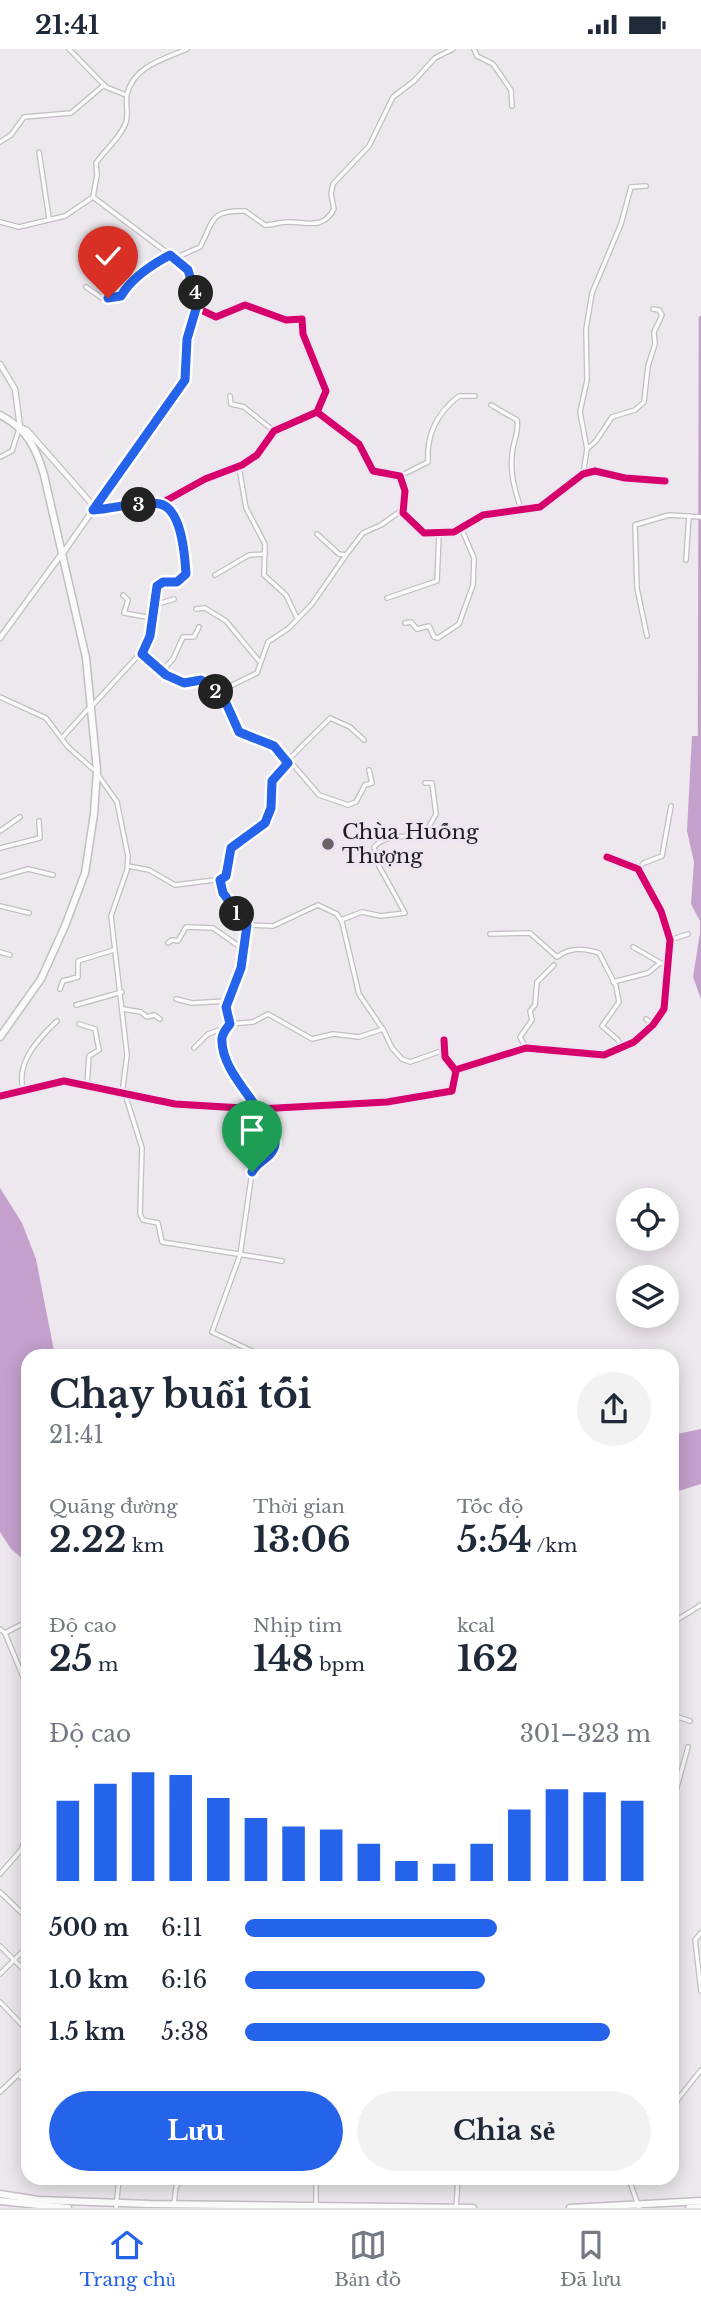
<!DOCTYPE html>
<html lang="vi">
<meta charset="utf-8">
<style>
:root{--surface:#fff;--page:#f2f2f3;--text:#1f2937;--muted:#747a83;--line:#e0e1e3;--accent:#2563eb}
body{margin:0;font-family:"Libre Baskerville",serif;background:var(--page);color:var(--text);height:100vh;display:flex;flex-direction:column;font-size:26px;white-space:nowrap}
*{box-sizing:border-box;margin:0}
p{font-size:23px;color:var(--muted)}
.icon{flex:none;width:38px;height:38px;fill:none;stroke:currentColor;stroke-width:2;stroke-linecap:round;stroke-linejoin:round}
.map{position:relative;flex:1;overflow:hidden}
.drawer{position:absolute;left:21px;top:1300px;width:658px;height:836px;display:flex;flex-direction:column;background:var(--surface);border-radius:21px;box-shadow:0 4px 18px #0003}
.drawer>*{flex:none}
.fabs{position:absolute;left:616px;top:1139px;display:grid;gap:14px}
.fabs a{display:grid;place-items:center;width:63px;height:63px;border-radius:50%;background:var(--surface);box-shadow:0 4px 18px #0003;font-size:35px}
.pin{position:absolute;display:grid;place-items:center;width:60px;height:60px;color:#fff;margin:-72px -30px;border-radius:50% 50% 50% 0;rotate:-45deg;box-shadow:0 0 7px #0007}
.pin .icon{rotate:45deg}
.km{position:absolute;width:35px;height:35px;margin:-18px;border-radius:50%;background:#222;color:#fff;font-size:19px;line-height:35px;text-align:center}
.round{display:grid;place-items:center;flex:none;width:74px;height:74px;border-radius:37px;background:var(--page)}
.head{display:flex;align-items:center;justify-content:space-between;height:119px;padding:0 28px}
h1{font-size:38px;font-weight:700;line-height:52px}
.metrics{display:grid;grid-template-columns:repeat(3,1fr);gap:10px;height:119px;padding:7px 28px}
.metrics div{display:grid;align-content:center}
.metrics b{font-size:35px;font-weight:700}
.metrics small{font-size:19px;font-weight:400}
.metrics p{font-size:19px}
.chart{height:196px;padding:14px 28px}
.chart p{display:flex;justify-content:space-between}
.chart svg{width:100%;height:126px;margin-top:7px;stroke:var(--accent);stroke-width:6}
.cta{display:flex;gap:14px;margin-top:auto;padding:14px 28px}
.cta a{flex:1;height:80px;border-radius:42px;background:var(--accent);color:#fff;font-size:28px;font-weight:700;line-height:80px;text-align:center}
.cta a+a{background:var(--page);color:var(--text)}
ul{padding:0 28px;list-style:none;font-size:23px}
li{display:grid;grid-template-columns:112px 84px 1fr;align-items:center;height:52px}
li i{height:18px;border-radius:9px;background:var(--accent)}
.status{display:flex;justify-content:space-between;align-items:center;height:49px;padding:0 35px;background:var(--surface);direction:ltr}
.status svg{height:19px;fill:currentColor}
.tabs{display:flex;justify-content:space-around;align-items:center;height:98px;border-top:2px solid var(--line);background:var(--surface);font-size:19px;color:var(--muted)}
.tabs a{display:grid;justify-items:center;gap:4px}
.tabs .current{color:var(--accent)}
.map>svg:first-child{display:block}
.water{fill:#c4a0cd}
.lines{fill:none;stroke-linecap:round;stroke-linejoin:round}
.canal{stroke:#c4a0cd;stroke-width:4.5}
.minor-casing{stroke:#c2bec3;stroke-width:6}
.tertiary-casing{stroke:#c2bec3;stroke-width:7}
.primary-casing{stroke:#c2bec3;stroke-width:9}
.trunk-casing{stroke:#c2bec3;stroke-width:9}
.minor{stroke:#fcfbfc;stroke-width:3.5}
.tertiary{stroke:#fcfbfc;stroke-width:4.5}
.primary{stroke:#fcfbfc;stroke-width:6}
.trunk{stroke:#fcfbfc;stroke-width:6}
.cycleway-casing{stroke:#eee4f1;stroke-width:11}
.cycleway{stroke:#d6006c;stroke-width:7}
.route-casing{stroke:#fff;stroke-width:14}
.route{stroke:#2563eb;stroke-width:9}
.poi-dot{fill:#676268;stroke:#eee4f1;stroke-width:2.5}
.labels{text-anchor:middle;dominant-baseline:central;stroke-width:5;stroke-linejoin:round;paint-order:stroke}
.poi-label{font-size:21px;fill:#1f1b20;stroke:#eee4f1;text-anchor:start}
</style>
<div class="status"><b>21:41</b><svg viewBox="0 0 49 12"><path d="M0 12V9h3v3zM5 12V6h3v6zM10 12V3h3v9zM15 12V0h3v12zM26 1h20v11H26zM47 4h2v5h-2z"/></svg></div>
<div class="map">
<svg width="701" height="2159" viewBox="0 0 701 2159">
<rect width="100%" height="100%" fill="#ede7ee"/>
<g class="water">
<polygon points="692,687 701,687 701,950 693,928 700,884 700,872 691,855 694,813 687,782"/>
<polygon points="0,1139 22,1174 36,1210 55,1307 28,1307 28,1514 11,1500 0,1483"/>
<polygon points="701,1380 701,1435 672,1444 672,1386"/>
</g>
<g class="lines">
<polyline class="canal" points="700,693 701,269"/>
<g class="minor-casing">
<g id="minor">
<polyline points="69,0 106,38 126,46"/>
<polyline points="474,0 477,7 493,15 511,41 512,57"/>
<polyline points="0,93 11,86 24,68 71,64 104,36"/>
<polyline points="39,103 49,169"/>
<polyline points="93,148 185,217 198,253 187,290 185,331 93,461"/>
<path d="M0,173L19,178L65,167L93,148L97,126L96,114C105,101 121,88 126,73C129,64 125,54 127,45C134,17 164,10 187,0"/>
<path d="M175,209L200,198C214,173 208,161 245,162L265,176C273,176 280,173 288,173C307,173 323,181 334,160L331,145L333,135L369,97L393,48L414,32L435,9L453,0"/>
<polyline points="86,238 102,249 120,247 127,234 170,206"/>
<polyline points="230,347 231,355 244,358 274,382"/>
<path d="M491,356L517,371C519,382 515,388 513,399C509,421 514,439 521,460"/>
<polyline points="317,363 359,395 373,422 400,427 405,442 403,464 424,484 454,483 483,466 540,458 583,425 595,422 625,429 665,432"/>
<polyline points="587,400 596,392 612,368 635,361 644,353 648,317 655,295 654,283 662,266 659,261 653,260"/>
<polyline points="0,408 12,402 19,380"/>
<polyline points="239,418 246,459 265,495 264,526 286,546 297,569"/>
<polyline points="583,425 587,400 580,363 587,331 586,280 592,244 621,175 631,138 646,137"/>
<path d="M400,427L428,413C426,385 437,364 459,347H475"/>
<polyline points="93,461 160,455 205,430 242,416 257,406 274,382 317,363 326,342 303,285 302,270 286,271 245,256 216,268 197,259"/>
<polyline points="317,485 339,505 346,506 363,484 381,476 402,461"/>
<polyline points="686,511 689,467"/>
<polyline points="215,526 249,506 265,505"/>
<polyline points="123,546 128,551 124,564 152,569"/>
<polyline points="387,549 437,532 439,486"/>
<polyline points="155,556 174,550"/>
<polyline points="196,560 205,559 226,572 259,612"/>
<polyline points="405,574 411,573 417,580 429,577 434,588 438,589 459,575 473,536 474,509 462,481"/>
<polyline points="647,587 637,539 635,476 669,466 701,468"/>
<polyline points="142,605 164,624 184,634 201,631 218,643 239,683 273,697 288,714"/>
<polyline points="162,622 173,610 183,588 194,588 199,578"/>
<polyline points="218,643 257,624 268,593 289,579 312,555 346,506"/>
<polyline points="0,648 46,669 68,698 93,720"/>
<path d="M92,657L146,598L157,537L163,533H177L186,525C185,502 184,467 160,455"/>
<polyline points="62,689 88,660"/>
<polyline points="290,712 319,746 348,756 356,753 365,736 372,734 369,721"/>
<polyline points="98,726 117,753 128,807 127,821 111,867 127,1006 122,1045"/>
<polyline points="0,782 20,768"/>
<polyline points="0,799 40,789 39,772"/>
<path d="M128,817L149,821L175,836L223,830L231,799C240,791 254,786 263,777C277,764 264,743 274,730C290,706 311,689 330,669L350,678L364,691"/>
<polyline points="638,820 644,814 662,807 671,757"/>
<polyline points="0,828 28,820 53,826"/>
<polyline points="220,831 223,843 247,876 273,877 318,856 337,865 342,873 359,945 384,982 392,999 402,1010 410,1013 444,1001"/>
<polyline points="0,857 29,864"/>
<path d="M341,871L362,863L381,867L405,864L379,817L374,798C386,784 410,790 426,783L436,765L432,734H425"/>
<path d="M247,876L241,919L226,959L230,975C227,979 223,983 222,989C219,1028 274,1058 275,1095C270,1109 258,1111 252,1123L240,1206L212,1283L254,1303L264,1304"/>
<path d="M490,885L530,884L557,908C570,898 584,899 599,904L616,937L619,953L602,977L618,991L622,1000"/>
<polyline points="670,891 688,885"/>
<polyline points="168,894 172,891 178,892 186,878 213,879 243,900"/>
<polyline points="633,898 668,918"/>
<polyline points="0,903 10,906"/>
<polyline points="613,933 648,924 660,914"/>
<polyline points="60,940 63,932 78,928 78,912 114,901"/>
<polyline points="176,950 192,954 227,952"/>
<polyline points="76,956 122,943"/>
<polyline points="123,960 141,963 147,968 154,966 160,970"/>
<polyline points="646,970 653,976"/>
<polyline points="79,975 95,980 99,1001 89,1007 87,1035"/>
<polyline points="230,975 253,973 268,965 312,990 333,985 359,988 383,980"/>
<polyline points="194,999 208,985 219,981 223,984"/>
<polyline points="526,999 520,988 532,971 530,962 535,956 537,933 554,916"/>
<polyline points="455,1021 526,999 604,1006 634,993 653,976 664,960 670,891 661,862 638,820 607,808"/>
<path d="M23,1040C16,1013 39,989 57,972"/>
<polyline points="125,1045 142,1099 140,1165 143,1171 158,1174 162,1193 282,1212"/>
<polyline points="0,1047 64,1032 175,1055 258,1060 387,1053 452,1042 456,1022 445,1008 444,991"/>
<polyline points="672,1574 701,1556"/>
<polyline points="0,1580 5,1584 28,1640"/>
<polyline points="672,1583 675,1584"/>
<polyline points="5,1584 28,1572"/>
<polyline points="672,1666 690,1672"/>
<polyline points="672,1756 688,1698"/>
<polyline points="21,1801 28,1809"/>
<polyline points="0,1825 21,1801 28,1784"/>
<polyline points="0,1843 28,1870"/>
<polyline points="701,1884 695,1891 701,1942"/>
<polyline points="0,1897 28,1925"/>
<polyline points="0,1925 28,1897"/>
<polyline points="0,1953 28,1982"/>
<polyline points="18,2026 28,2034"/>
<polyline points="0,2043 28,2016"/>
<polyline points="672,2065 678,2050 701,2021"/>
<polyline points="24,2114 28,2086"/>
<polyline points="316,2130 316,2156"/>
<polyline points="432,2130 438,2131"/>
<polyline points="629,2130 639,2159"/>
<polyline points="174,2155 176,2138 182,2130"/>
<polyline points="116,2159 119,2130"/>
<polyline points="456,2159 458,2130"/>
</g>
</g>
<g class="tertiary-casing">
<g id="tertiary">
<polyline points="0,315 15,340 20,378 27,381 91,454 93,461 63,504"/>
<polyline points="0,589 60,507"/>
</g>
</g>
<g class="primary-casing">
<g id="primary">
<polyline points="0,2145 38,2151 150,2155 473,2159"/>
<polyline points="0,2152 68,2159"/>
<polyline points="570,2159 701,2152"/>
<polyline points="689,2159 701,2158"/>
</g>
</g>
<g class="trunk-casing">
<path id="trunk" d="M0,366C26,379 36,398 44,426L86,609L97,721L94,765L85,824L65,877L41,930L0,988"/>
</g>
<use href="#minor" class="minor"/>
<use href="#tertiary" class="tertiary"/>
<use href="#primary" class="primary"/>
<use href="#trunk" class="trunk"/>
<g class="cycleway-casing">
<g id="cycleway">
<polyline points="317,363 359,395 373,422 400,427 405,442 403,464 424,484 454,483 483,466 540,458 583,425 595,422 625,429 665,432"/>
<polyline points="93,461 160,455 205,430 242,416 257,406 274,382 317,363 326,342 303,285 302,270 286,271 245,256 216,268 197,259"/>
<polyline points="455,1021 526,999 604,1006 634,993 653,976 664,960 670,891 661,862 638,820 607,808"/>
<polyline points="0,1047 64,1032 175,1055 258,1060 387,1053 452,1042 456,1022 445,1008 444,991"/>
</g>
</g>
<use href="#cycleway" class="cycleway"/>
</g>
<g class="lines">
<g class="route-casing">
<path id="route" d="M108,249L121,247C131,230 151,216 170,206L188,221L198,253L187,290L185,331L93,461C114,460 140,451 160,455C182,460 185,508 186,525L177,533H163L157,537L150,587L142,605L166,626L184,634L201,631L218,643L226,654L239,683L274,697L288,714L272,732L271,759L265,774L231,799L226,827L220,831L223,844L247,876L241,919L226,958L230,975C227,979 223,983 222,989C220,1019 254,1049 267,1075C270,1081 276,1087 275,1095C273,1109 258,1111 252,1123"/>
</g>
<use href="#route" class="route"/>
</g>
<circle class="poi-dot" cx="328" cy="795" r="7"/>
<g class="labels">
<g class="poi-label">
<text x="342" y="783">Chùa Huống<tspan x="342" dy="24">Thượng</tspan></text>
</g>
</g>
</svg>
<div class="fabs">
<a><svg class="icon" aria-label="locate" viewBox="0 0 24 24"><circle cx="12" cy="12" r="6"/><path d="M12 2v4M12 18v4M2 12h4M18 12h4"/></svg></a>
<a><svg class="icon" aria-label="layers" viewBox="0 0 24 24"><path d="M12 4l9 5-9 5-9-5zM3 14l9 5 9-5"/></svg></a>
</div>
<div class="pin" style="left:252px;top:1123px;background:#1e9e55"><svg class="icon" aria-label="arrive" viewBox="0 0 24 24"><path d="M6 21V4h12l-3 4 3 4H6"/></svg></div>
<div class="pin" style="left:108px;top:249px;background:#d93025"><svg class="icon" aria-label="check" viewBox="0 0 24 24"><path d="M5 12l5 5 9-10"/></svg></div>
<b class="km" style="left:237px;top:865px">1</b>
<b class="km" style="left:216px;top:643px">2</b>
<b class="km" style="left:139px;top:456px">3</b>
<b class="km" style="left:196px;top:244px">4</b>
<section class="drawer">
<div class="head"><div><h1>Chạy buổi tối</h1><p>21:41</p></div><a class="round"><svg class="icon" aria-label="share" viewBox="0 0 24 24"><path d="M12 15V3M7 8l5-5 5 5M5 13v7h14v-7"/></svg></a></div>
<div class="metrics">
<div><p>Quãng đường</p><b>2.22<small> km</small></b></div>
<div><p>Thời gian</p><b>13:06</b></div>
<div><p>Tốc độ</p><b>5:54<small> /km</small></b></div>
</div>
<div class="metrics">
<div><p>Độ cao</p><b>25<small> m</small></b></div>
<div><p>Nhịp tim</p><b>148<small> bpm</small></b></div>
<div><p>kcal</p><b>162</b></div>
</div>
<div class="chart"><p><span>Độ cao</span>301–323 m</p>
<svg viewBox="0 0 160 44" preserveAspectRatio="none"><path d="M5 44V16M15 44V10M25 44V6M35 44V7M45 44V15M55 44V22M65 44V25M75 44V26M85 44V31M95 44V37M105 44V38M115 44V31M125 44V19M135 44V12M145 44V13M155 44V16"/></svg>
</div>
<ul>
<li><b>500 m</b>6:11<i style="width:62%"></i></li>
<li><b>1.0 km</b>6:16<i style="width:59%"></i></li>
<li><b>1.5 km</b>5:38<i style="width:90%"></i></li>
</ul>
<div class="cta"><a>Lưu</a><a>Chia sẻ</a></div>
</section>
</div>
<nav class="tabs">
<a class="current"><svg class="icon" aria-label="home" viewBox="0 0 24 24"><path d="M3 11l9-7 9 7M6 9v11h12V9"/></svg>Trang chủ</a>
<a><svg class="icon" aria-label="map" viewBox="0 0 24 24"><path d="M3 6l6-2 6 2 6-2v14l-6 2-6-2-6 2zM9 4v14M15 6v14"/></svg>Bản đồ</a>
<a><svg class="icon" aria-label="saved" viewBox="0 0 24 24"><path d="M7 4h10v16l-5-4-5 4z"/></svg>Đã lưu</a>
</nav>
